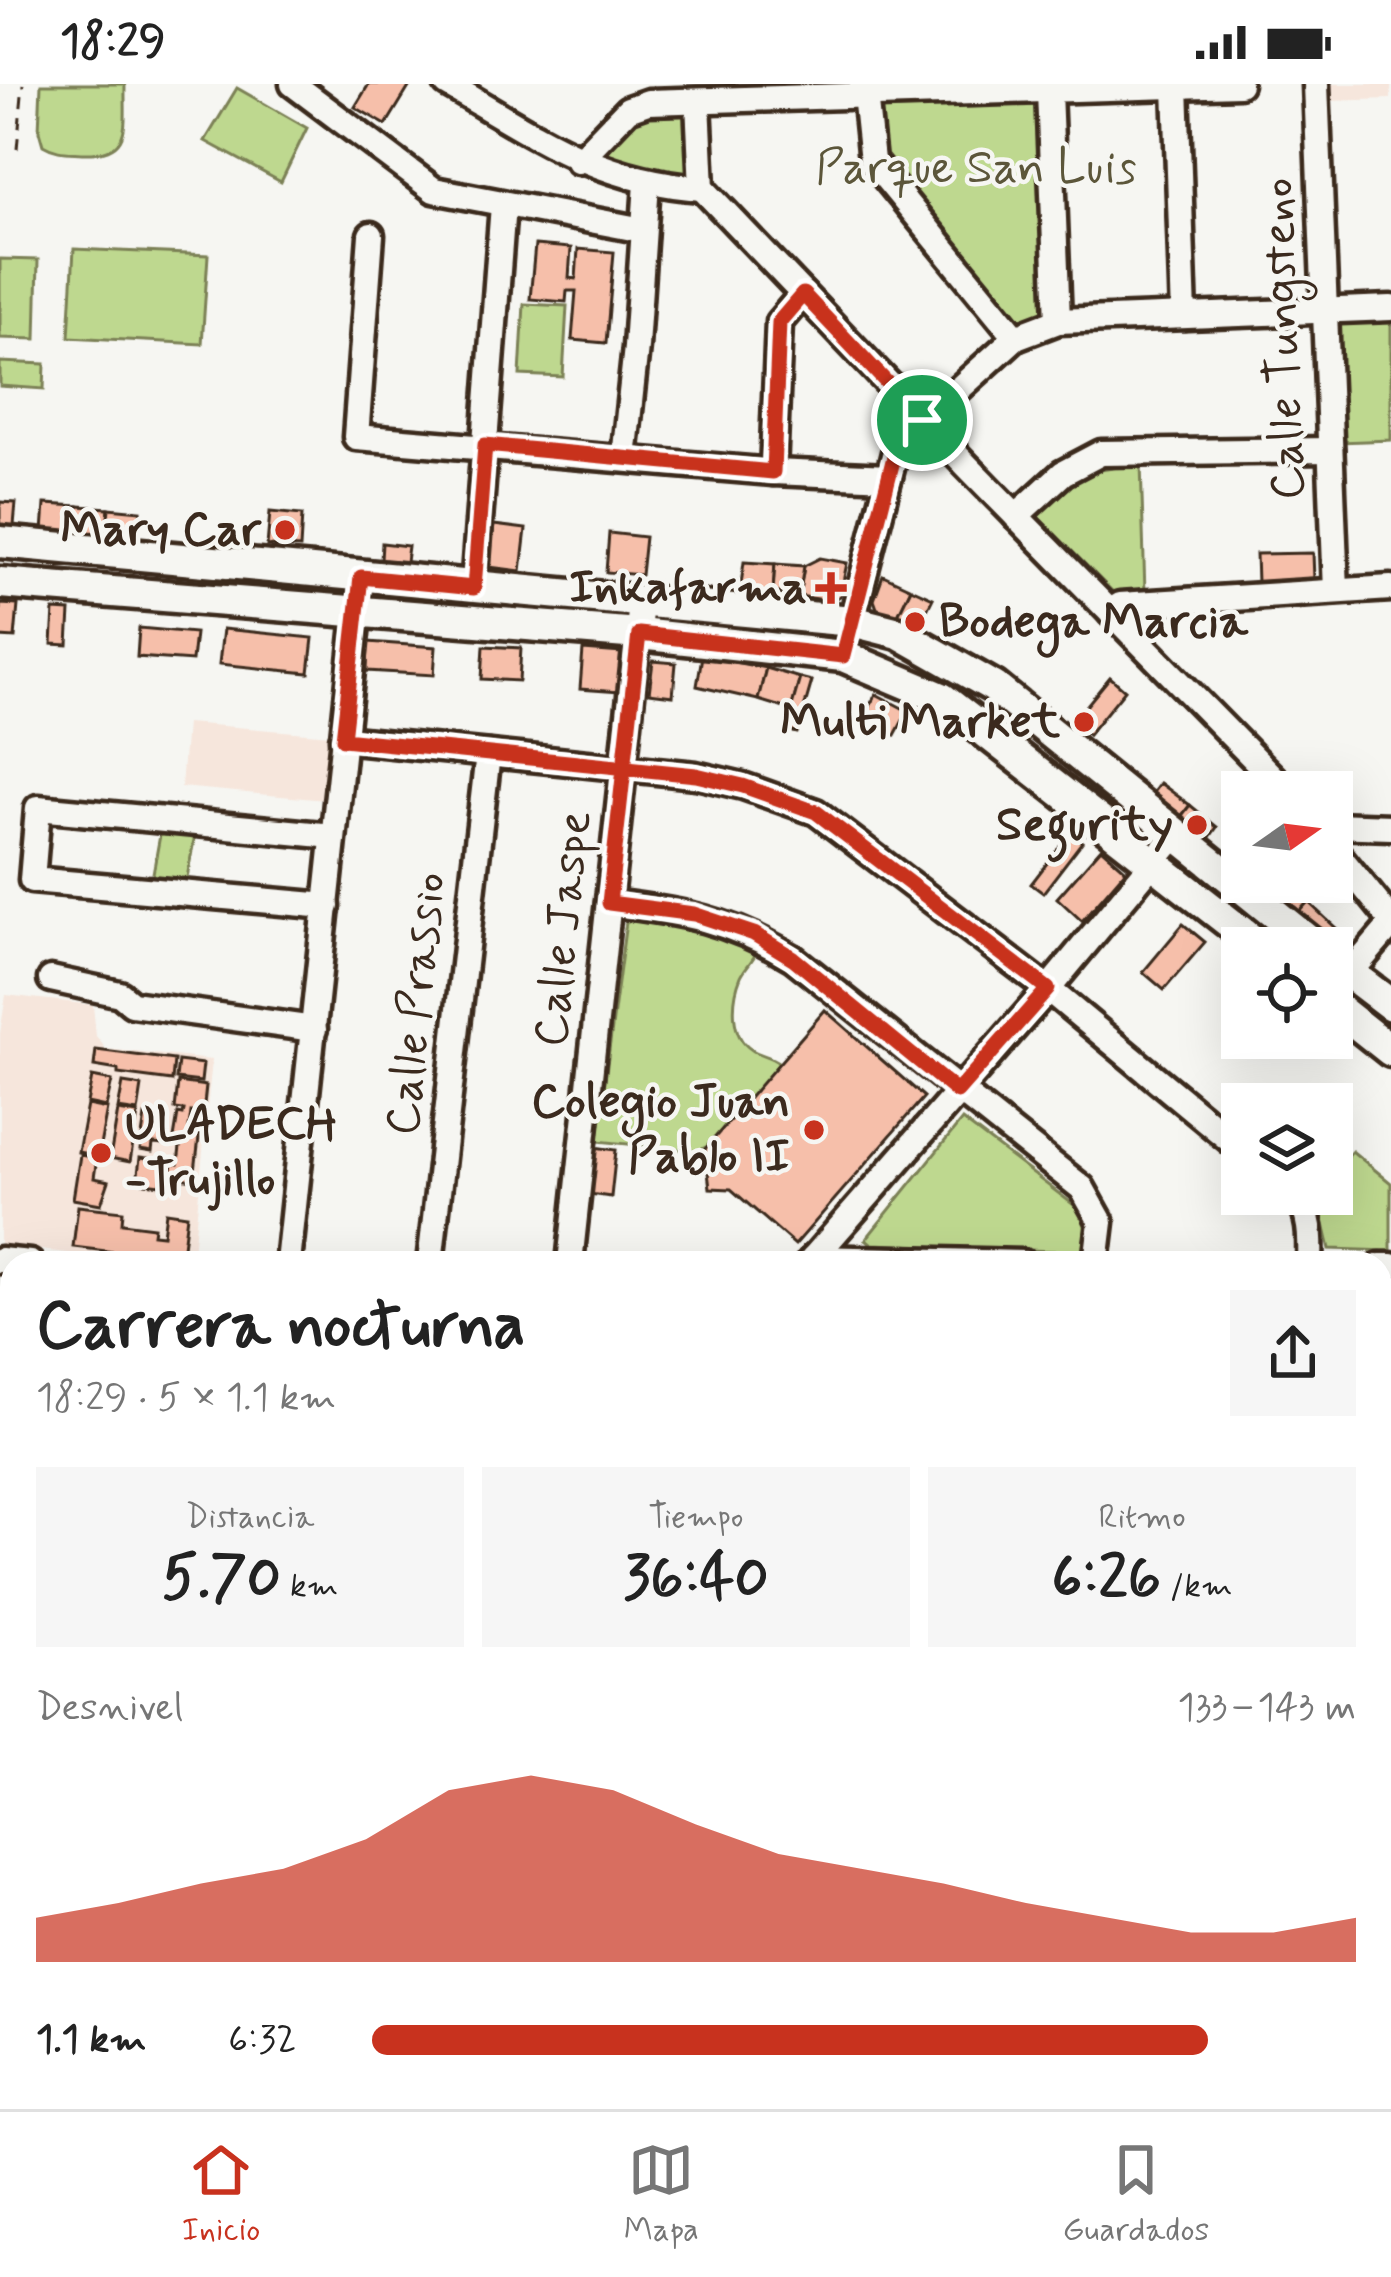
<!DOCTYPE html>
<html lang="es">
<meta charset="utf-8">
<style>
:root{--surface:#fff;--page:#f6f6f6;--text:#222;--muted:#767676;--line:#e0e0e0;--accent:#c8321e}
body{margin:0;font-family:Mynerve,sans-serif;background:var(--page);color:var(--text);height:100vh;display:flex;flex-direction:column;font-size:45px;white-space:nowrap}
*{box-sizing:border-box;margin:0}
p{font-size:39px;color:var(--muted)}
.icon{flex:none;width:66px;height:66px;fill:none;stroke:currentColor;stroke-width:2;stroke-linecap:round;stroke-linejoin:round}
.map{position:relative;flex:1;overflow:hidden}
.side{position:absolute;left:0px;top:1167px;width:1392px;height:858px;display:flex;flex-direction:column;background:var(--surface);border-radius:36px 36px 0 0;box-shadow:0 12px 48px #0002}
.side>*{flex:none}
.needle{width:78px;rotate:76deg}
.controls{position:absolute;left:1221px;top:687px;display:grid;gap:24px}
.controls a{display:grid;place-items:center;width:132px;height:132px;border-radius:0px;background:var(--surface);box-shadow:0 12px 48px #0002;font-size:60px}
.pin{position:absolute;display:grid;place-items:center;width:102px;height:102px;color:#fff;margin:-51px;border:6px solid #fff;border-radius:50%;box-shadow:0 3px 12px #0007}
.round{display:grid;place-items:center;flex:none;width:126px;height:126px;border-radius:0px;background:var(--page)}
.headline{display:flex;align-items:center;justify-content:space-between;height:204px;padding:0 36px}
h1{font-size:66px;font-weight:700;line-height:90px}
.metrics{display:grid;grid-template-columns:repeat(3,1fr);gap:18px;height:204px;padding:12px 36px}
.metrics div{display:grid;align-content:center;border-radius:0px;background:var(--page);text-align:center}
.metrics b{font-size:60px;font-weight:700}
.metrics small{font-size:33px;font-weight:400}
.metrics p{font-size:33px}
.chart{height:336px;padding:24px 36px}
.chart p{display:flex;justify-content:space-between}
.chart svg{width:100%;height:216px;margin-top:12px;fill:var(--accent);opacity:.7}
ul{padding:0 36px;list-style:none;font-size:39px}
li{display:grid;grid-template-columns:192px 144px 1fr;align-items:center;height:90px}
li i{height:30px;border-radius:15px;background:var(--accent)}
.status{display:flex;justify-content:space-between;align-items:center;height:84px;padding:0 60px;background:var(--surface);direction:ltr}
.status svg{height:33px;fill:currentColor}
.dock{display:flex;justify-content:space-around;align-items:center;height:168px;border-top:3px solid var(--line);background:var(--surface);font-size:33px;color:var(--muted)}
.dock a{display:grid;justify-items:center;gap:6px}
.dock .active{color:var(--accent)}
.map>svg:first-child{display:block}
.built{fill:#f6e6dc}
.green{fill:#bed88f;stroke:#7c8156;stroke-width:3}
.building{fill:#f6bfaa;stroke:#3b2a1e;stroke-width:3}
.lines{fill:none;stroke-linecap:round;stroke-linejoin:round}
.minor-tunnel{stroke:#d1cdc8;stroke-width:24;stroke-dasharray:24 12;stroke-linecap:butt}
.minor-casing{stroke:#3b2a1e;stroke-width:33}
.major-casing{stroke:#3b2a1e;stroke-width:39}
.highway-casing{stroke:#3b2a1e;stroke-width:45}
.path{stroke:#3b2a1e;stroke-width:3;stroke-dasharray:12 9;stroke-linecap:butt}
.minor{stroke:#f6f6f2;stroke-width:24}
.major{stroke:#f6f6f2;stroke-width:30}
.highway{stroke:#f6f6f2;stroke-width:36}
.route-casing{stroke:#fff;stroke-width:24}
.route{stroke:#c8321e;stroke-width:15}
.poi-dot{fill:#c8321e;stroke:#f6f6f2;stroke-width:4.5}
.labels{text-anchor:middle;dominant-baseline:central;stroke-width:9;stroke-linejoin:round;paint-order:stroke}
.park-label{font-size:48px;fill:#5c563a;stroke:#f6f6f2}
.street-label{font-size:48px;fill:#3b2a1e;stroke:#f6f6f2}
.poi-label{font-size:48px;font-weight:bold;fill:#3b2a1e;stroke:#f6f6f2;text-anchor:end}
</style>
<div class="status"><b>18:29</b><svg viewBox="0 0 49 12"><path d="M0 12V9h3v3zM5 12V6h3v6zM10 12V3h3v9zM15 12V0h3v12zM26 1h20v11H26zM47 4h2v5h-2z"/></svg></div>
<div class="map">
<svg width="1391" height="2025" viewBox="0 0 1391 2025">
<rect width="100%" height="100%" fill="#f6f6f2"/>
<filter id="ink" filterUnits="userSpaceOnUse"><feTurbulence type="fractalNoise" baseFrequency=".00833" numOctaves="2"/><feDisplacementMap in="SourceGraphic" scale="24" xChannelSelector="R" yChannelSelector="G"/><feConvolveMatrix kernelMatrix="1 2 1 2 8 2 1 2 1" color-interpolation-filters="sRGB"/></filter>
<g filter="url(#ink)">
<g class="built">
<polygon points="1327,0 1391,0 1391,15 1328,17"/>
<polygon points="186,639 331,651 326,716 181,703"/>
<polygon points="6,911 93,921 96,952 106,965 212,976 192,1179 149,1179 0,1161 0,949"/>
<polygon points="980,2013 1234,2013 1236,2016 1225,2025 985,2025 988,2022"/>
</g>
<g class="green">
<path d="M41,0H125C124,41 134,71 82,69C67,68 56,69 43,61L39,47Z"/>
<polygon points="237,4 307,44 281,98 205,57"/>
<polygon points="1049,7 1058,237 1016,253 872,77 864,13"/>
<polygon points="648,18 698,18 702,101 578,77"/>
<polygon points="74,165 208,171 202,260 69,253"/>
<polygon points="0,175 38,176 36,255 0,254"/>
<polygon points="524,220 567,222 563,293 520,291"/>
<polygon points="1391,229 1391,356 1339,358 1333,231"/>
<polygon points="0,278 45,280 44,305 0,302"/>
<polygon points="1141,379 1145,509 1116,511 1034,429 1084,389"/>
<polygon points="160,751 195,751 186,799 152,795"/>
<path d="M627,830L681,836L757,867C753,877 745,883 741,892C732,914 729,952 752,966C761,972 769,971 779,979C757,1007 732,1054 698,1067L597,1057Z"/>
<polygon points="962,1036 1078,1124 1086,1144 1082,1168 872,1160 866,1155"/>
<polygon points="1352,1067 1391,1099 1391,1167 1330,1165 1317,1110 1332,1110 1332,1089"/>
<polygon points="12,1296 12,1473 0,1472 0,1302"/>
<polygon points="84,2013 248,2013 247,2025 83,2025"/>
</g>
<g class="building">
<polygon points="369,0 411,0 386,41 355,23"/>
<polygon points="535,161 571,164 569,194 576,195 578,165 614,168 606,259 572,256 576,207 567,207 566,218 530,215"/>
<polygon points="0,418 16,419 13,453 0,452"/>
<polygon points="45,420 78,422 76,450 43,448"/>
<polygon points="78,422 109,424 106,453 76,450"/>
<polygon points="109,424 141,427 138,456 106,453"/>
<polygon points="270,428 302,431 300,464 267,462"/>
<polygon points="494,441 526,445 521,487 489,483"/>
<polygon points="609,449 645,453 641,491 606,488"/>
<polygon points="382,459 408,462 406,478 381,476"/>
<polygon points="1313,469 1314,496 1257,498 1256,470"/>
<polygon points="820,474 847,479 840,512 830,517 799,512 804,482"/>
<polygon points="744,478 775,480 773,508 740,508"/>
<polygon points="775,480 804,482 799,512 773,508"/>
<polygon points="883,491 911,504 895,537 879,530 874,516"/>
<polygon points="911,504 933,514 916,548 895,537"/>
<polygon points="0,520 18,521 15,554 0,553"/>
<polygon points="54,526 70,527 68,561 52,560"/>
<polygon points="139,544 195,549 192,577 137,573"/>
<polygon points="223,545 313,554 309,589 219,580"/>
<polygon points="368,558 436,563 434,591 367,587"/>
<polygon points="484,562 521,564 519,597 482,595"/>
<polygon points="583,566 622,569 619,608 580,605"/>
<polygon points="702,572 766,584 758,616 697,602"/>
<polygon points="653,577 676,579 673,612 649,609"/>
<polygon points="766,584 800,594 791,626 758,616"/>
<polygon points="1110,593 1125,606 1088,651 1073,638"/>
<polygon points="800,594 812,597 797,649 785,646"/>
<polygon points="876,610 908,627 895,651 863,634"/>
<polygon points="1160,699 1190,721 1177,738 1148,715"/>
<polygon points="1190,721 1217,743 1205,760 1177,738"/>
<polygon points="1070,749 1082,758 1043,809 1031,800"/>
<polygon points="1101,764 1126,786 1082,837 1057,814"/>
<polygon points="1271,798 1285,798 1308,818 1297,830 1266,803"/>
<polygon points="1308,818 1336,844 1325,855 1297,830"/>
<polygon points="1183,840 1205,858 1164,906 1143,888"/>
<polygon points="825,926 924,1013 795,1161 731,1105 710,1104 705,1065"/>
<polygon points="96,966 174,976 172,997 118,990 118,986 94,982"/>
<polygon points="178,977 203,980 201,998 176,995"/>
<polygon points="92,993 112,997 106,1023 87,1019"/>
<polygon points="178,998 206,1002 203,1030 191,1028 189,1044 200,1045 194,1096 171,1093 173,1079 178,1080 181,1055 174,1054 178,1030 183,1031 184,1026 175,1025"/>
<polygon points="123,999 142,1002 138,1028 118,1025"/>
<polygon points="87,1021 107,1025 98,1072 78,1068"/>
<polygon points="118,1027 138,1030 130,1078 110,1074"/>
<polygon points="145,1032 168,1035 164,1061 153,1060 152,1068 140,1066"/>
<polygon points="594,1063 616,1066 611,1113 589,1110"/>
<polygon points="80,1071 97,1074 94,1094 109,1097 101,1120 73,1115"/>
<polygon points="140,1074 163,1077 161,1101 137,1098"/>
<polygon points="78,1122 123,1127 122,1139 154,1143 153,1150 163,1151 166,1128 187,1131 181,1179 114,1172 115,1168 73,1163"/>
<polygon points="0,1501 12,1502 12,1603 0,1602"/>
<polygon points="0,1505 12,1506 12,1533 0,1532"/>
<polygon points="1387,1841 1391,1846 1390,1890 1380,1878 1380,1846"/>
<polygon points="1064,2013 1164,2013 1173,2025 1049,2025"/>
</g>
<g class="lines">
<polyline class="minor-tunnel" points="1380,1876 1391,1867"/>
<g class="minor-casing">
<g id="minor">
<polyline points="293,0 434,106 643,146"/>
<path d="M447,0C535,51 597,97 702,104"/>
<polyline points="864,0 872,77 1016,253"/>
<polyline points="1316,0 1336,507"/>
<polyline points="1176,2 1184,232"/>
<polyline points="1049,7 1058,237"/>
<polyline points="698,18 702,104"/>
<polyline points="578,77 628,25 648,18 1239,0"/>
<polyline points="702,104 967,382 1287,708"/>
<polyline points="371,151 356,353 773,388 889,393"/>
<polyline points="624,374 636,263 647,99"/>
<polyline points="773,388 779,238 803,210"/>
<polyline points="1016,432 1063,389 1101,369 1330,366"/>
<polyline points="474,504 503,121"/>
<polyline points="1111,529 1120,521 1391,504"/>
<polyline points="843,572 897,361 1016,253 1058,237 1391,224"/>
<polyline points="343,655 696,691 743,702 816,728 1048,905 1242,1066"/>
<polyline points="1332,741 1391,743"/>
<polyline points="1332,763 1391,836"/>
<path d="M609,819C683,828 728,835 793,874L1082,1104L1101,1138L1096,1179"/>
<polyline points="327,822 32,796 38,724 333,752"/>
<polyline points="1350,889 1391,841"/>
<polyline points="51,895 120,910 132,920 314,945"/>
<path d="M1296,1110C1311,1130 1311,1154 1310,1179"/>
<polyline points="813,1174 1023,1179"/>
<polyline points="0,1176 30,1179"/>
<polyline points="288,1179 361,493"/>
<polyline points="430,1179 488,670"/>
<polyline points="570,1179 641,519"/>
<polyline points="809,1179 1048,905 1175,752"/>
<polyline points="1380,1182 1391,1182"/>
<polyline points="0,1292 12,1291"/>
<polyline points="0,1489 12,1490"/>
<polyline points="1380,1536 1391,1517"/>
<polyline points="1380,1678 1391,1691"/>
<polyline points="1380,1913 1391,1928"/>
<polyline points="70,2025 71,2013"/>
<polyline points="268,2025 270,2013"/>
<polyline points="437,2025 439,2013"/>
<polyline points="668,2025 670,2013"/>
<polyline points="1270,2025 1286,2013"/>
</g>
</g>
<g class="major-casing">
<g id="major">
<polyline points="0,458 852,537 899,549 994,603 1317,864"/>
<polyline points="0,499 639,550 843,572 942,614 1262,864"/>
<polyline points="1332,876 1391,921"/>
<polyline points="1332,920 1391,967"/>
</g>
</g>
<g class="highway-casing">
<g id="highway">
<polyline points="1380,1966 1391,1957"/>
<polyline points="1305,2025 1320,2013"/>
<polyline points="1361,2025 1377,2013"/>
</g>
</g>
<polyline class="path" points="17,65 23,0"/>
<use href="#minor" class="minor"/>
<use href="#major" class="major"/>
<use href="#highway" class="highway"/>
</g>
</g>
<g class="lines" filter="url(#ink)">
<g class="route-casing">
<polyline id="route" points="922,336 803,210 779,238 773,388 485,361 474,504 361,493 343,655 696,691 743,702 816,728 1048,905 957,1008 793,874 754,850 694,830 609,819 639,550 843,572 897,361 922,336"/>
</g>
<use href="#route" class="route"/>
</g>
<g class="poi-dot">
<circle cx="285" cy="446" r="12"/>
<path d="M825 486h12v12h12v12h-12v12h-12v-12h-12v-12h12z"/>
<circle cx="915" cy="538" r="12"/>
<circle cx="1084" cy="638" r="12"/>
<circle cx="1197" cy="741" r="12"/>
<circle cx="814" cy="1046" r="12"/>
<circle cx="101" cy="1069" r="12"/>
</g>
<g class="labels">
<g class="park-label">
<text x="976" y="84">Parque San Luis</text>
</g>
<g class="street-label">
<text transform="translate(1284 255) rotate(-92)">Calle Tungsteno</text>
<text transform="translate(564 845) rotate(-84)">Calle Jaspe</text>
<text transform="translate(417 920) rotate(-84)">Calle Prassio</text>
</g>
<g class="poi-label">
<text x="261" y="446">Mary Car</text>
<text x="807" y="504">Inkafarma</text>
<text x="939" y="538" text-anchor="start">Bodega Marcia</text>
<text x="1060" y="638">Multi Market</text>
<text x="1173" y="741">Segurity</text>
<text x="790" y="1018">Colegio Juan<tspan x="790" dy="55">Pablo II</tspan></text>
<text x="125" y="1041" text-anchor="start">ULADECH<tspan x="125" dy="55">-Trujillo</tspan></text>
</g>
</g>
</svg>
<div class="controls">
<a><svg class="needle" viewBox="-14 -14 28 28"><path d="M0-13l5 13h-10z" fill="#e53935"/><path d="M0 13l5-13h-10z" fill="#767676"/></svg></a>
<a><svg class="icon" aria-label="locate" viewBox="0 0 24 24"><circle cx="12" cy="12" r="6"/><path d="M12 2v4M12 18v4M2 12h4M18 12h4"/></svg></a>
<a><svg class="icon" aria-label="layers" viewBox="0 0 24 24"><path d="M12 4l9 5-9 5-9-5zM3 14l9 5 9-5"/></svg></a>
</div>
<div class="pin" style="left:922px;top:336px;background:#1e9e55"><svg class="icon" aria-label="arrive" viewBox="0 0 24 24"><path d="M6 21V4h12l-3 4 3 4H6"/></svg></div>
<section class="side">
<div class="headline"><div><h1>Carrera nocturna</h1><p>18:29 · 5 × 1.1 km</p></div><a class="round"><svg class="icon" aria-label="share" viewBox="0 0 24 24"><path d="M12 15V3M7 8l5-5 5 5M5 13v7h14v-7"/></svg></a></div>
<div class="metrics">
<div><p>Distancia</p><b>5.70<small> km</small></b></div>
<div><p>Tiempo</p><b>36:40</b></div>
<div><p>Ritmo</p><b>6:26<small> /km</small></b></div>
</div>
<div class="chart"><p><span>Desnivel</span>133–143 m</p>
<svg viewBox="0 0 160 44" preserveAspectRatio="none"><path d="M0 44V35L10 32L20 28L30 25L40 19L50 9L60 6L70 9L80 16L90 22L100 25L110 28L120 32L130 35L140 38L150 38L160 35V44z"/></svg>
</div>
<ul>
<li><b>1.1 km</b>6:32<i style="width:85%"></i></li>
</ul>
</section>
</div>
<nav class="dock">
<a class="active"><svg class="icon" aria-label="home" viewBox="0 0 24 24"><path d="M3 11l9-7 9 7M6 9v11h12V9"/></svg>Inicio</a>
<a><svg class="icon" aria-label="map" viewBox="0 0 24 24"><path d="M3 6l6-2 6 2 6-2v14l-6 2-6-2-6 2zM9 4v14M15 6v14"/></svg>Mapa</a>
<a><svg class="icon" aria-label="saved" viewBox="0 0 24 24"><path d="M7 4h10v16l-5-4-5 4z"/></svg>Guardados</a>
</nav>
